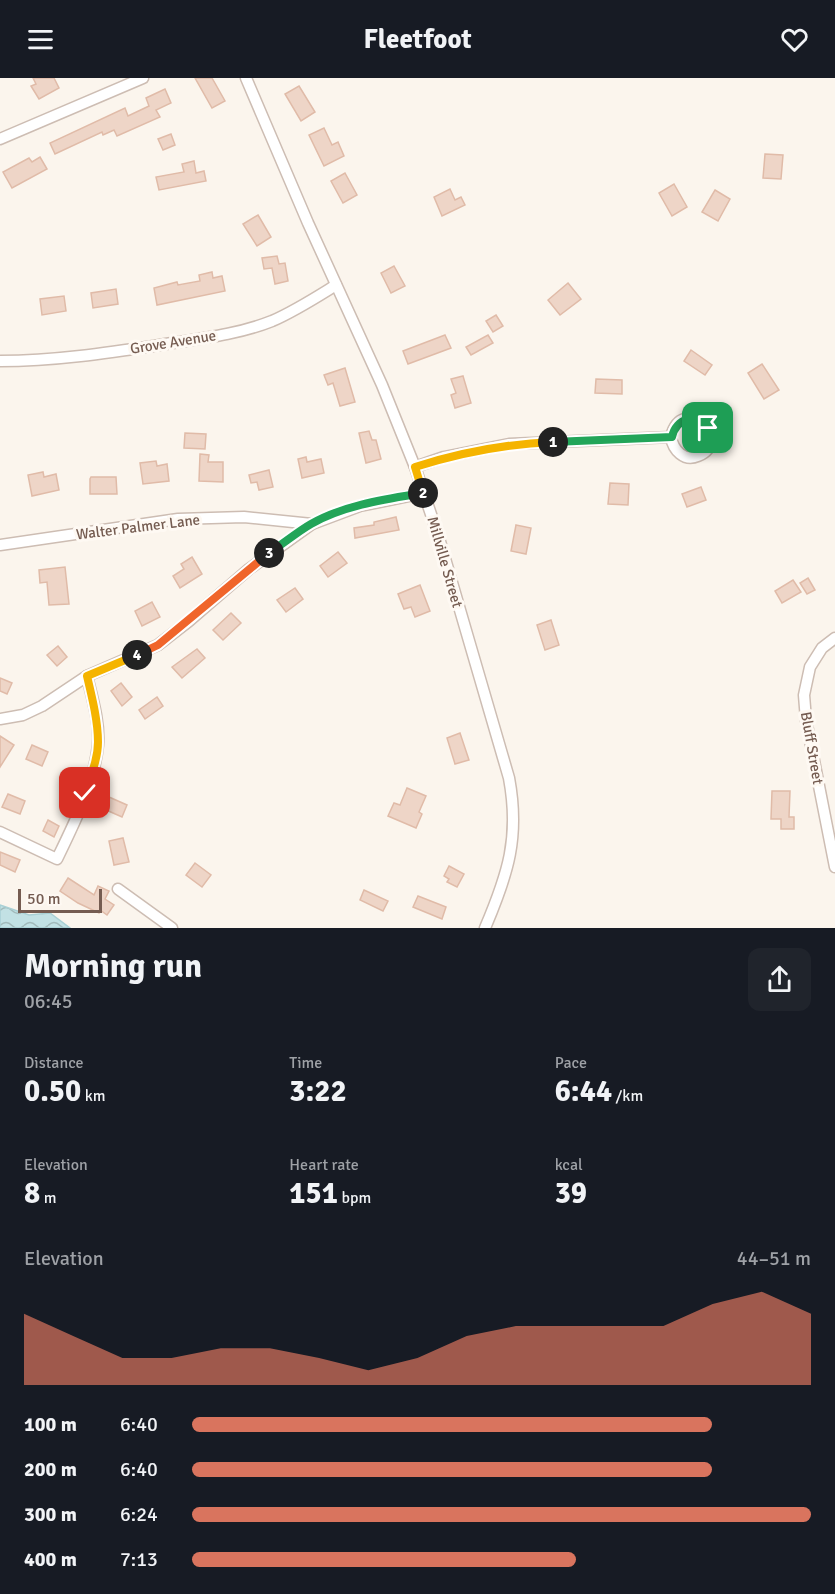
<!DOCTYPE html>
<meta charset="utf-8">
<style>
:root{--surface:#171b24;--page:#20242c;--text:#f1f3f6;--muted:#9ea1a6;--accent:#d9745e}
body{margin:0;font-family:Signika,sans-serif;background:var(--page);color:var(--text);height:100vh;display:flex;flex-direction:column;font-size:22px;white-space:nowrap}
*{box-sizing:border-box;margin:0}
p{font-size:20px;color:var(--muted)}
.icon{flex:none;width:33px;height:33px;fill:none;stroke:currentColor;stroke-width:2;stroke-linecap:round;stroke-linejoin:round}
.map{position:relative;height:850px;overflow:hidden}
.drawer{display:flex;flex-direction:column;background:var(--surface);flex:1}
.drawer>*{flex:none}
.scale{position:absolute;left:18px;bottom:15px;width:84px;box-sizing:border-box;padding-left:6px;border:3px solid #755c51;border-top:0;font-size:16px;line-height:21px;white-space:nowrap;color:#755c51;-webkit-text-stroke:4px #fef9f3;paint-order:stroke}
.pin{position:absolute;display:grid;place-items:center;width:51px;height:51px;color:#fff;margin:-26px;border-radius:12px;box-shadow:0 3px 9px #0006}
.km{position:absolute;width:30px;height:30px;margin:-15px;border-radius:50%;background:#222;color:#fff;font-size:16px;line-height:30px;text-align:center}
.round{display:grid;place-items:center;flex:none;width:63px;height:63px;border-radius:12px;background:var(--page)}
.headline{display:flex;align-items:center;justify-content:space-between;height:102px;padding:0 24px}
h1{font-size:33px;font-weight:700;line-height:45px}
.figures{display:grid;grid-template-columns:repeat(3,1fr);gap:9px;height:102px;padding:6px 24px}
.figures div{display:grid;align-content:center}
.figures b{font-size:30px;font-weight:700}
.figures small{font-size:16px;font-weight:400}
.figures p{font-size:16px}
.chart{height:168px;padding:12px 24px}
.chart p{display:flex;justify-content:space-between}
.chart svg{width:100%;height:108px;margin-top:6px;fill:var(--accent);opacity:.7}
ul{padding:0 24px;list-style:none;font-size:20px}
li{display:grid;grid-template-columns:96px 72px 1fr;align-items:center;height:45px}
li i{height:15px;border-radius:8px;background:var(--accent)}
header{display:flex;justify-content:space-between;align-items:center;height:78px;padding:0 24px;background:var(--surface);font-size:27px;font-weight:700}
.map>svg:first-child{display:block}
.water{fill:url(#water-waves);stroke:#a9d0d5;stroke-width:1.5}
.building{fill:#eed5c7;stroke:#e0bba8;stroke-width:1.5}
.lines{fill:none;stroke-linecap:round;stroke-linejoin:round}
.minor-casing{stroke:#cdbdb3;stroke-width:13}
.minor{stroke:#fff;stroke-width:10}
.split-1-casing{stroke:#fff;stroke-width:12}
.split-2-casing{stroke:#fff;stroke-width:12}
.split-3-casing{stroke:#fff;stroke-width:12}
.split-4-casing{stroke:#fff;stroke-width:12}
.split-5-casing{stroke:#fff;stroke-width:12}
.split-1{stroke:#22a559;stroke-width:8}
.split-2{stroke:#f5b400;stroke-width:8}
.split-3{stroke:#22a559;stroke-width:8}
.split-4{stroke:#f0652b;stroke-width:8}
.split-5{stroke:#f5b400;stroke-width:8}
.labels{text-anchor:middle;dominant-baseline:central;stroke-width:6;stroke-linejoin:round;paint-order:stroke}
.street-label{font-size:15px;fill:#755c51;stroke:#fef9f3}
</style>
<header><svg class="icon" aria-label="menu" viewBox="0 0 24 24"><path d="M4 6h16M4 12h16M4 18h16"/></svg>Fleetfoot<svg class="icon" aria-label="heart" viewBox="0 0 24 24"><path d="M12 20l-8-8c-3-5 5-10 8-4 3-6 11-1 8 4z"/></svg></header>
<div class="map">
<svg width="835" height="850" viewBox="0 0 835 850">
<defs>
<pattern id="water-waves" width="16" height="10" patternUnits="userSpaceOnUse" patternTransform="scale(1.5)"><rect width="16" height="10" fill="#c2e1e4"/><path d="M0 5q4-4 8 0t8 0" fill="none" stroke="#a2babb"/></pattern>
</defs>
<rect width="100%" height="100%" fill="#fbf5ed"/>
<polygon class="water" points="0,827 29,837 50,835 70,850 0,850"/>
<g class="building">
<polygon points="33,0 54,0 59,10 39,21 31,8 36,6"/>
<polygon points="195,0 212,0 225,23 212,30"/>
<polygon points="299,8 315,34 301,43 285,16"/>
<polygon points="165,11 171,25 156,32 160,39 117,58 114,52 103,57 102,54 55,76 50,65 125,30 128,38 149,28 146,20"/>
<polygon points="324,50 332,67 338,64 344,78 324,88 309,57"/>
<polygon points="171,56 175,67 163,72 158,61"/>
<polygon points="765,76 783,77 781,101 763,100"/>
<polygon points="40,79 47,91 12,110 3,94 29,80 32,84"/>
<polygon points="194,83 196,95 204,93 206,103 159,112 156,99 184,94 182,86"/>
<polygon points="345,95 357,117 343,125 331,103"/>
<polygon points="674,106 687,129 672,138 659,115"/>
<polygon points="450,111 455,122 461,119 465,127 442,138 434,119"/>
<polygon points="715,112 730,121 718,143 702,134"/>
<polygon points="258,137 271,159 257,168 243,146"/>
<polygon points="277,178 279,186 285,185 288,203 275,206 272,190 264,191 262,180"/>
<polygon points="394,188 405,208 391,215 381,195"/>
<polygon points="212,194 213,200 222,198 225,213 157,227 154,210 177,204 178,207 200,203 199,197"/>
<polygon points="568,205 581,221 560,237 548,222"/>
<polygon points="116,211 118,226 93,230 91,215"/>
<polygon points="64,218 66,233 42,237 40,221"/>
<polygon points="496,237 503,248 493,254 486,243"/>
<polygon points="445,257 451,270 408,286 403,273"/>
<polygon points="488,257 493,265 471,277 466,269"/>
<polygon points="691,272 712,287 705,297 684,283"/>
<polygon points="762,286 779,312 764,321 748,295"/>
<polygon points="345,290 355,324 340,328 333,305 328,307 324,297"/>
<polygon points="463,298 471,325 455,330 451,317 456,315 451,301"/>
<polygon points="596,301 622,302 622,316 595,315"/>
<polygon points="369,353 372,362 376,362 381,381 366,385 359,355"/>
<polygon points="185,355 206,356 205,371 184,370"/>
<polygon points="200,376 209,377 208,384 223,384 223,404 199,403"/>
<polygon points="306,379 307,384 321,381 324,395 302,400 298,381"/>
<polygon points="156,383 157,388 167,386 169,403 143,406 140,385"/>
<polygon points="269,392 273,409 259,412 257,404 251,405 249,397"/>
<polygon points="43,394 44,399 56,396 59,412 32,418 28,397"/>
<polygon points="91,399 116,399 117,416 90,416 90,401"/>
<polygon points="610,405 629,406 628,427 608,426"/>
<polygon points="701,409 706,422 687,429 682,416"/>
<polygon points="396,439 399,452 355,460 354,450 374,447 374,444"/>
<polygon points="516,447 531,450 526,476 511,473"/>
<polygon points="338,474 347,485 328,499 320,488"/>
<polygon points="192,479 202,496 180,510 173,498 184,491 181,486"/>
<polygon points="65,489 69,526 49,527 47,504 40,505 39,492"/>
<polygon points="808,500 815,512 807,516 800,505"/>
<polygon points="793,502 801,514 782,525 775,513"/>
<polygon points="420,507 430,533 415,539 411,529 404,531 398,516"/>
<polygon points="295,510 303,521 286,534 277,522"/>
<polygon points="152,524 160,539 142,548 135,533"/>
<polygon points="231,535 241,545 223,562 213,552"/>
<polygon points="551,542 559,567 545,572 537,547"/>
<polygon points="58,568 67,579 57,588 47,577"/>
<polygon points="197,571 205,580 182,600 172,589"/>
<polygon points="0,600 12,605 7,616 0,613"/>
<polygon points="121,605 132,619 122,628 111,613"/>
<polygon points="157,619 163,628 145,641 139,632"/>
<polygon points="460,655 469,682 455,686 447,660"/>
<polygon points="0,658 14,667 0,689"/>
<polygon points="32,667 48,674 42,688 26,681"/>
<polygon points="407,710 426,718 419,734 422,736 416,750 388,738 394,725 400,727"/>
<polygon points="772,713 790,713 789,739 794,739 794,751 781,751 781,741 771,741"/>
<polygon points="8,716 25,723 20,736 2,729"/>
<polygon points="109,719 127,727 122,739 104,731"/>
<polygon points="48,742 59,748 54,759 43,753"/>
<polygon points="123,760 129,784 114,787 109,763"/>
<polygon points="0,774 20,782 15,794 0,787"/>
<polygon points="195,785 211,797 202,809 186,797"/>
<polygon points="449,788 464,796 457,809 447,804 449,801 444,798"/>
<polygon points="68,800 94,817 98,808 109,813 105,821 114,827 107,837 100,832 99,835 78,825 60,813"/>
<polygon points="364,812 388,823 383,833 360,822"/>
<polygon points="418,818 446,829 442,841 413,829"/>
</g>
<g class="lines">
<g class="minor-casing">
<g id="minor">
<path d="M246,0L308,145L382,307L415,389L439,460L509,700C520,759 508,796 485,850"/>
<polyline points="0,61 143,0"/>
<path d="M0,283C54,283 107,275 160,267C197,261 237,257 272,243C295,233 315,220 336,207"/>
<path d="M415,389L444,379L509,366L671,359C673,372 684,384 698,378C734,363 682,314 671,359"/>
<polyline points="0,467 178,441 244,439 312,446"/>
<polyline points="835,560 822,570 810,589 804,617 806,642 835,789"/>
<polyline points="0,641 23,637 42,628 87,598 158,567 189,543 249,491 312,446 360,428 424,415"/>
<path d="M0,754L57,781C74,746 94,706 98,667C100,645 92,619 87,598"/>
<polyline points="118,811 172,850"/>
</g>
</g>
<use href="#minor" class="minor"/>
</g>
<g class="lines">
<g class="split-1-casing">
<path id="split-1" d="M553,364L672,359C676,340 696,335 708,350"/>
</g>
<g class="split-2-casing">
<path id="split-2" d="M423,415L415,389C462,374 504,366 553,364"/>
</g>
<g class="split-3-casing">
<path id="split-3" d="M269,475C283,466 297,454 311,446C344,427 387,421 423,415"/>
</g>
<g class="split-4-casing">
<polyline id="split-4" points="137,577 158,567 269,475"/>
</g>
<g class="split-5-casing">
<path id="split-5" d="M85,715C90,699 98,682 98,664C98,643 92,619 87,598L137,577"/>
</g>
<use href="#split-1" class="split-1"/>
<use href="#split-2" class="split-2"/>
<use href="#split-3" class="split-3"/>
<use href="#split-4" class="split-4"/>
<use href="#split-5" class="split-5"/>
</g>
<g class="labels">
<g class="street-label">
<text transform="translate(173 264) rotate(-9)">Grove Avenue</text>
<text transform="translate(138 449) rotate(-7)">Walter Palmer Lane</text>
<text transform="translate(445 484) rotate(74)">Millville Street</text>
<text transform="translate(812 670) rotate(80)">Bluff Street</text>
</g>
</g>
</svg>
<div class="scale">50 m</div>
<div class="pin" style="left:708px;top:350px;background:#1e9e55"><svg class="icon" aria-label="arrive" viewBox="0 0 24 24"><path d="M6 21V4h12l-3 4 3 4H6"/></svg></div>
<div class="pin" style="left:85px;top:715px;background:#d93025"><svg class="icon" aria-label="check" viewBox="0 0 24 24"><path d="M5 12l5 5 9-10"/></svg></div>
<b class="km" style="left:553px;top:364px">1</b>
<b class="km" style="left:423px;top:415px">2</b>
<b class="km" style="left:269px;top:475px">3</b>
<b class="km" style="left:137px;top:577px">4</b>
</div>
<section class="drawer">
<div class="headline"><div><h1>Morning run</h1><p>06:45</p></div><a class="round"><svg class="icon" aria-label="share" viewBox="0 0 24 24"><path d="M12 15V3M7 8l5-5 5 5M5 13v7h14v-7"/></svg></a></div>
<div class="figures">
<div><p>Distance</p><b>0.50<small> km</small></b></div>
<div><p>Time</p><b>3:22</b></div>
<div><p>Pace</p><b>6:44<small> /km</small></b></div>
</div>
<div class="figures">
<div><p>Elevation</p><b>8<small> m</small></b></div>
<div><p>Heart rate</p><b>151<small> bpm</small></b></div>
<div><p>kcal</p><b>39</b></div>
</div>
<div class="chart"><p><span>Elevation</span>44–51 m</p>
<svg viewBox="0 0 160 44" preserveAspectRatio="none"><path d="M0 44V15L10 24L20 33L30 33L40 29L50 29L60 33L70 38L80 33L90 24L100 20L110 20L120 20L130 20L140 11L150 6L160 15V44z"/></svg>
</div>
<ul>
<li><b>100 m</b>6:40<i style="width:84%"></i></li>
<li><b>200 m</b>6:40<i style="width:84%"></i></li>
<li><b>300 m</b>6:24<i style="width:100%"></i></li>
<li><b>400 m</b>7:13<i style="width:62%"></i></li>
</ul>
</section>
